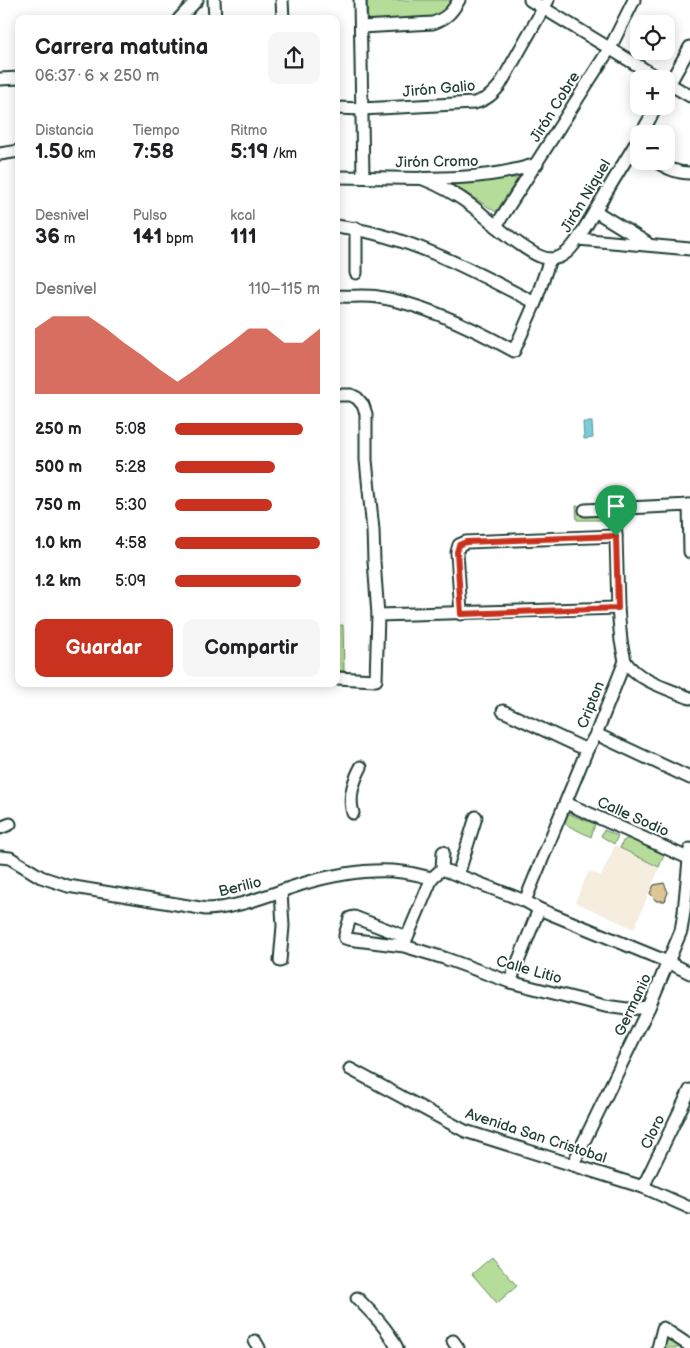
<!DOCTYPE html>
<html lang="es">
<meta charset="utf-8">
<style>
:root{--surface:#fff;--page:#f6f6f6;--text:#202124;--muted:#757577;--accent:#c8321e}
body{margin:0;font-family:"Balsamiq Sans",sans-serif;background:var(--page);color:var(--text);height:100vh;display:flex;flex-direction:column;font-size:19px;white-space:nowrap}
*{box-sizing:border-box;margin:0}
p{font-size:16px;color:var(--muted)}
.icon{flex:none;width:28px;height:28px;fill:none;stroke:currentColor;stroke-width:2;stroke-linecap:round;stroke-linejoin:round}
.map{position:relative;flex:1;overflow:hidden}
.drawer{position:absolute;left:15px;top:15px;width:325px;height:672px;display:flex;flex-direction:column;background:var(--surface);border-radius:10px;box-shadow:0 2px 12px #0003}
.drawer>*{flex:none}
.tools{position:absolute;left:630px;top:15px;display:grid;gap:10px}
.tools a{display:grid;place-items:center;width:45px;height:45px;border-radius:10px;background:var(--surface);box-shadow:0 2px 12px #0003;font-size:25px}
.pin{position:absolute;display:grid;place-items:center;width:42px;height:42px;color:#fff;margin:-51px -21px;border-radius:50% 50% 50% 0;rotate:-45deg;box-shadow:0 0 5px #0007}
.pin .icon{rotate:45deg}
.round{display:grid;place-items:center;flex:none;width:52px;height:52px;border-radius:10px;background:var(--page)}
.headline{display:flex;align-items:center;justify-content:space-between;height:85px;padding:0 20px}
h1{font-size:22px;font-weight:700;line-height:38px}
.figures{display:grid;grid-template-columns:repeat(3,1fr);gap:8px;height:85px;padding:5px 20px}
.figures div{display:grid;align-content:center}
.figures b{font-size:21px;font-weight:700}
.figures small{font-size:14px;font-weight:400}
.figures p{font-size:14px}
.chart{height:140px;padding:10px 20px}
.chart p{display:flex;justify-content:space-between}
.chart svg{width:100%;height:90px;margin-top:5px;fill:var(--accent);opacity:.7}
.action{display:flex;gap:10px;margin-top:auto;padding:10px 20px}
.action a{flex:1;height:58px;border-radius:10px;background:var(--accent);color:#fff;font-size:20px;font-weight:700;line-height:58px;text-align:center}
.action a+a{background:var(--page);color:var(--text)}
ul{padding:0 20px;list-style:none;font-size:16px}
li{display:grid;grid-template-columns:80px 60px 1fr;align-items:center;height:38px}
li i{height:12px;border-radius:6px;background:var(--accent)}
.map>svg:first-child{display:block}
.built{fill:#f5eedf}
.green{fill:#b5dc98;stroke:#6a8c66}
.water{fill:#7dcdd8;stroke:#579396}
.building{fill:#dec594;stroke:#1f3d34}
.lines{fill:none;stroke-linecap:round;stroke-linejoin:round}
.minor-casing{stroke:#1f3d34;stroke-width:15}
.minor{stroke:#fff;stroke-width:11}
.route-casing{stroke:#fff;stroke-width:10}
.route{stroke:#c8321e;stroke-width:6}
.labels{text-anchor:middle;dominant-baseline:central;stroke-width:4;stroke-linejoin:round;paint-order:stroke}
.street-label{font-size:15px;fill:#1f3d34;stroke:#fff}
</style>
<div class="map">
<svg width="690" height="1348" viewBox="0 0 690 1348">
<rect width="100%" height="100%" fill="#fff"/>
<filter id="ink" filterUnits="userSpaceOnUse"><feTurbulence type="fractalNoise" baseFrequency=".02" numOctaves="2"/><feDisplacementMap in="SourceGraphic" scale="10" xChannelSelector="R" yChannelSelector="G"/><feConvolveMatrix kernelMatrix="1 2 1 2 8 2 1 2 1" color-interpolation-filters="sRGB"/></filter>
<g filter="url(#ink)">
<polygon class="built" points="615,845 660,867 634,929 575,902 589,871 601,876"/>
<g class="green">
<polygon points="367,0 455,0 448,10 433,19 368,21"/>
<polygon points="518,178 496,212 446,180"/>
<polygon points="603,505 604,520 577,520 576,506"/>
<polygon points="343,625 344,671 336,671 336,626"/>
<polygon points="567,813 595,824 591,837 563,823"/>
<polygon points="604,830 618,836 614,844 601,836"/>
<polygon points="629,838 664,852 665,853 659,867 620,848 623,841"/>
<polygon points="492,1257 517,1286 497,1303 472,1274"/>
<polygon points="667,1335 688,1348 660,1348"/>
</g>
<polygon class="water" points="583,422 592,422 593,438 584,439"/>
<polygon class="building" points="664,883 668,892 665,901 656,901 650,893 654,885"/>
<g class="lines">
<g class="minor-casing">
<g id="minor">
<polyline points="214,0 215,19"/>
<polyline points="282,0 283,19"/>
<polyline points="360,0 363,177"/>
<polyline points="530,0 660,79"/>
<polyline points="179,19 197,0"/>
<path d="M361,27L433,23C447,18 452,12 459,0"/>
<polyline points="0,79 19,78"/>
<polyline points="666,82 690,96"/>
<polyline points="666,90 690,47"/>
<path d="M336,108L362,109L474,103C486,100 492,95 500,85L548,0"/>
<polyline points="641,134 657,106"/>
<polyline points="0,154 19,151"/>
<path d="M655,161C667,168 676,173 690,173"/>
<path d="M336,177C403,177 472,185 537,164"/>
<path d="M421,178C439,185 456,194 472,206C488,218 532,260 551,259C564,258 571,249 578,239L639,138"/>
<polyline points="595,211 647,243"/>
<path d="M336,226C408,235 472,270 535,303"/>
<polyline points="496,226 610,48 634,0"/>
<polyline points="356,228 356,273"/>
<polyline points="578,239 690,249"/>
<path d="M336,296C350,297 365,295 378,297C423,304 475,329 514,351L535,303L550,259"/>
<polyline points="336,395 351,395 357,398 363,405 366,414 366,460 373,530 374,561 378,615 376,680 336,678"/>
<polyline points="689,505 690,552"/>
<polyline points="585,510 690,505"/>
<polyline points="461,614 457,552 459,545 466,542 616,536"/>
<polyline points="378,615 618,608"/>
<path d="M625,661C638,681 669,689 690,698"/>
<polyline points="503,711 587,750"/>
<polyline points="596,734 690,778"/>
<polyline points="566,803 688,858"/>
<path d="M353,813C348,797 353,782 361,767"/>
<polyline points="0,828 10,824"/>
<path d="M0,857L10,858L41,877L68,886L206,909C240,908 270,894 302,884C333,875 369,868 402,872C412,873 422,876 432,878"/>
<polyline points="442,869 525,901 539,909 668,962 690,973"/>
<polyline points="458,875 476,817"/>
<polyline points="525,901 587,750 596,734 625,661 621,641 618,608 616,536 614,509"/>
<polyline points="406,937 354,917 350,918 345,935 345,938 348,939 404,946 444,958 510,982 605,1006 627,1009 649,1007"/>
<polyline points="405,942 432,878 442,869 443,852"/>
<polyline points="280,961 283,926 281,891"/>
<polyline points="510,982 539,909"/>
<polyline points="350,1069 465,1131 643,1187 690,1208"/>
<polyline points="573,1164 649,1007 681,931 684,912 690,849"/>
<polyline points="643,1187 690,1090"/>
<path d="M357,1298C372,1313 388,1329 397,1348"/>
<polyline points="255,1341 259,1348"/>
<polyline points="453,1341 458,1348"/>
<polyline points="658,1348 663,1328 690,1346"/>
</g>
</g>
<use href="#minor" class="minor"/>
</g>
</g>
<g class="lines" filter="url(#ink)">
<g class="route-casing">
<polygon id="route" points="616,536 618,608 461,614 457,552 459,545 466,542"/>
</g>
<use href="#route" class="route"/>
</g>
<g class="labels">
<g class="street-label">
<text transform="translate(439 89) rotate(-5)">Jirón Galio</text>
<text transform="translate(555 107) rotate(-58)">Jirón Cobre</text>
<text transform="translate(437 162) rotate(-1)">Jirón Cromo</text>
<text transform="translate(586 196) rotate(-59)">Jirón Niquel</text>
<text transform="translate(591 705) rotate(-68)">Cripton</text>
<text transform="translate(633 817) rotate(24)">Calle Sodio</text>
<text transform="translate(240 887) rotate(-14)">Berilio</text>
<text transform="translate(529 970) rotate(16)">Calle Litio</text>
<text transform="translate(633 1005) rotate(-65)">Germanio</text>
<text transform="translate(653 1132) rotate(-64)">Cloro</text>
<text transform="translate(536 1136) rotate(18)">Avenida San Cristobal</text>
</g>
</g>
</svg>
<div class="tools">
<a><svg class="icon" aria-label="locate" viewBox="0 0 24 24"><circle cx="12" cy="12" r="6"/><path d="M12 2v4M12 18v4M2 12h4M18 12h4"/></svg></a>
<a>+</a>
<a>−</a>
</div>
<div class="pin" style="left:616px;top:536px;background:#1e9e55"><svg class="icon" aria-label="arrive" viewBox="0 0 24 24"><path d="M6 21V4h12l-3 4 3 4H6"/></svg></div>
<section class="drawer">
<div class="headline"><div><h1>Carrera matutina</h1><p>06:37 · 6 × 250 m</p></div><a class="round"><svg class="icon" aria-label="share" viewBox="0 0 24 24"><path d="M12 15V3M7 8l5-5 5 5M5 13v7h14v-7"/></svg></a></div>
<div class="figures">
<div><p>Distancia</p><b>1.50<small> km</small></b></div>
<div><p>Tiempo</p><b>7:58</b></div>
<div><p>Ritmo</p><b>5:19<small> /km</small></b></div>
</div>
<div class="figures">
<div><p>Desnivel</p><b>36<small> m</small></b></div>
<div><p>Pulso</p><b>141<small> bpm</small></b></div>
<div><p>kcal</p><b>111</b></div>
</div>
<div class="chart"><p><span>Desnivel</span>110–115 m</p>
<svg viewBox="0 0 160 44" preserveAspectRatio="none"><path d="M0 44V12L10 6L20 6L30 6L40 12L50 19L60 25L70 32L80 38L90 32L100 25L110 19L120 12L130 12L140 19L150 19L160 12V44z"/></svg>
</div>
<ul>
<li><b>250 m</b>5:08<i style="width:88%"></i></li>
<li><b>500 m</b>5:28<i style="width:69%"></i></li>
<li><b>750 m</b>5:30<i style="width:67%"></i></li>
<li><b>1.0 km</b>4:58<i style="width:100%"></i></li>
<li><b>1.2 km</b>5:09<i style="width:87%"></i></li>
</ul>
<div class="action"><a>Guardar</a><a>Compartir</a></div>
</section>
</div>
